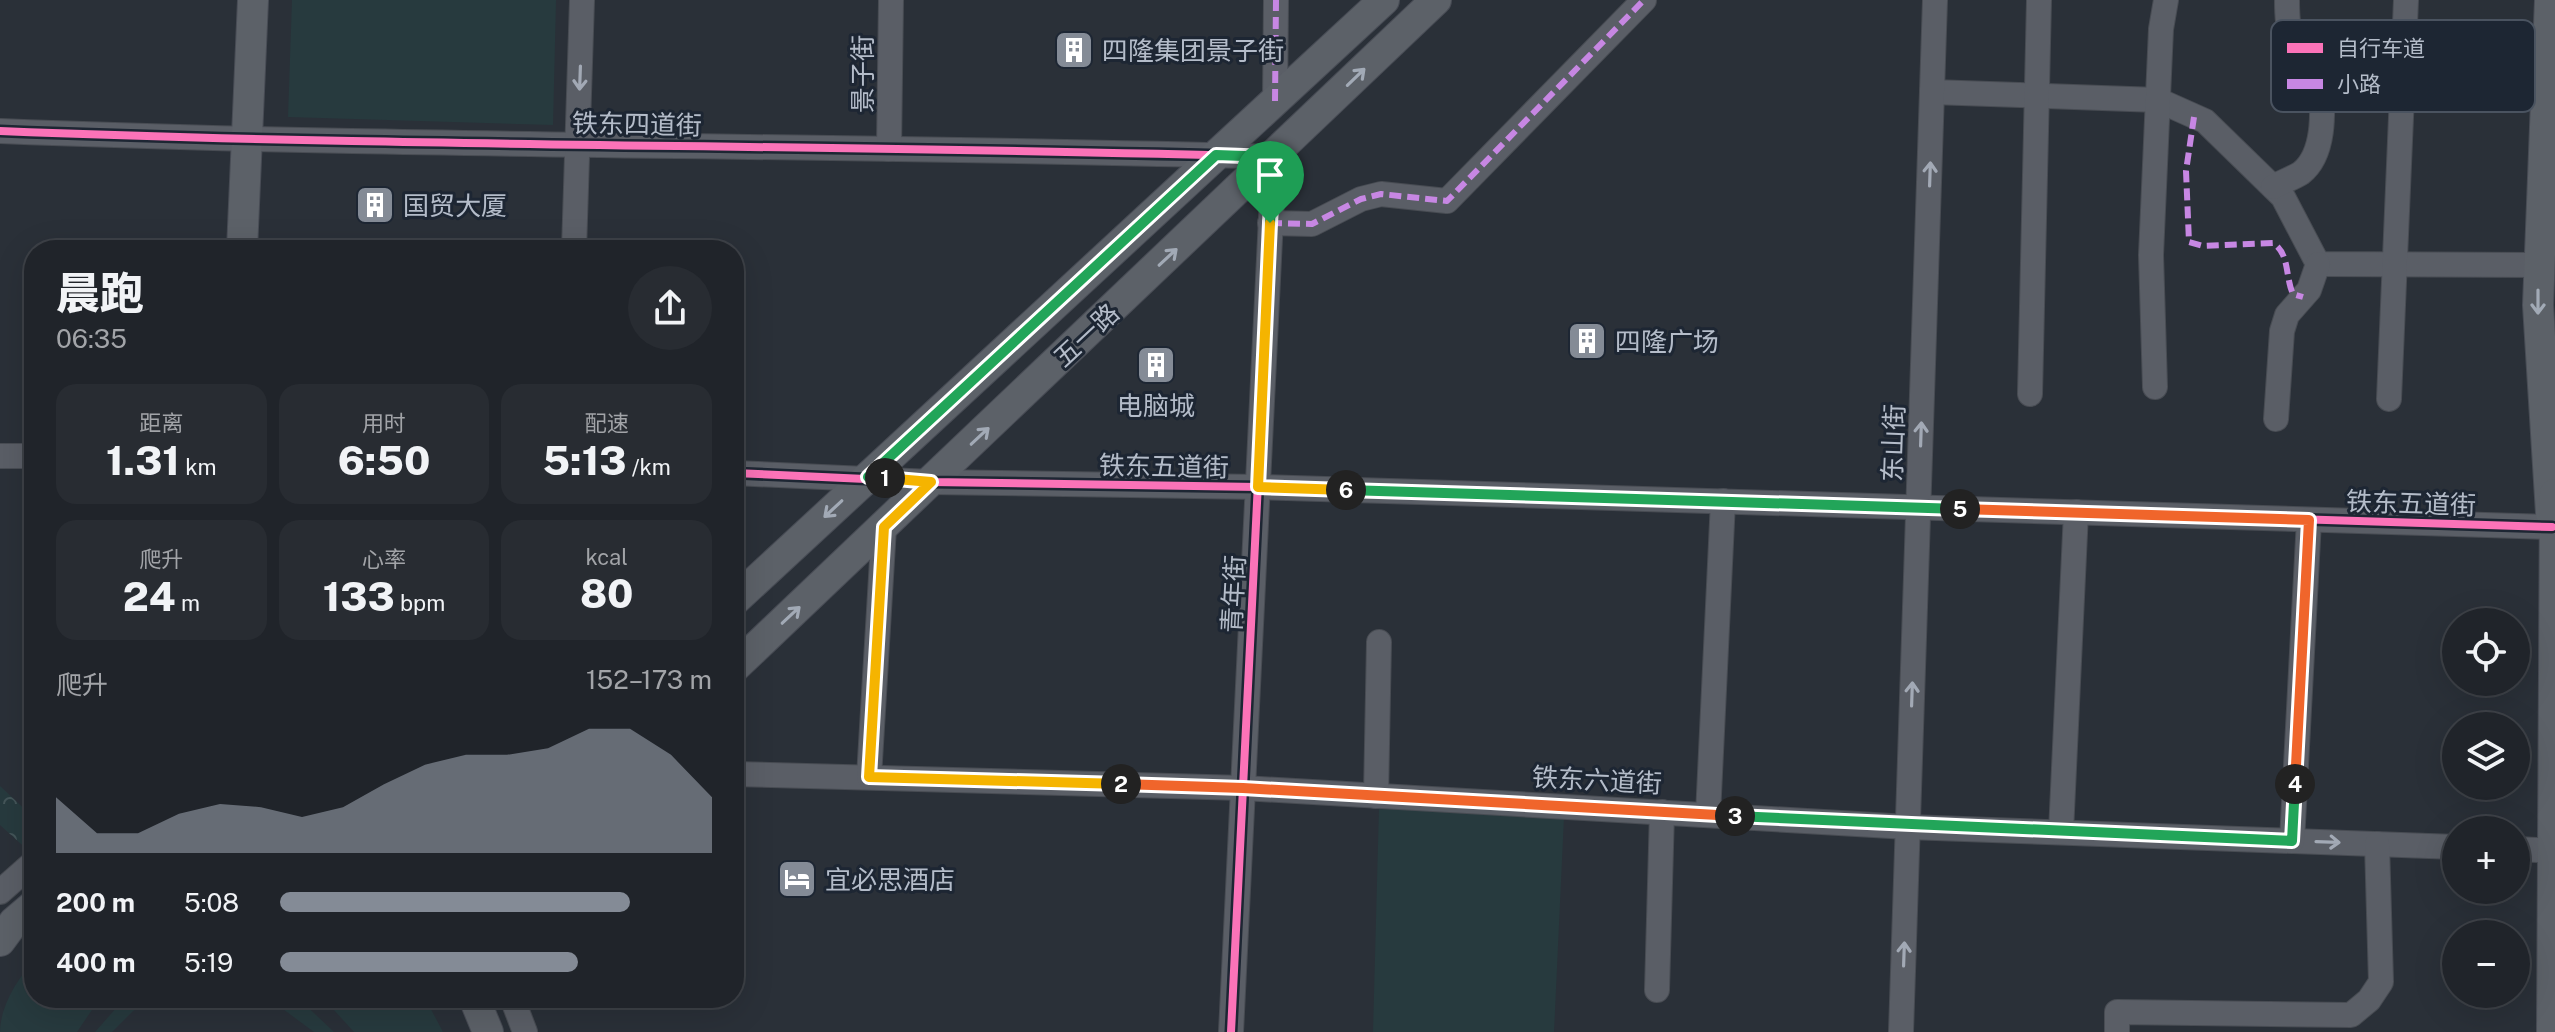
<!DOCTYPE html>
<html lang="zh">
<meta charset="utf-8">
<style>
:root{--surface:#20242a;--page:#282c32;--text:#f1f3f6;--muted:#a2a4a8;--line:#3d4147;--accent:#848b96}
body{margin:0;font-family:"Public Sans","Noto Sans SC",sans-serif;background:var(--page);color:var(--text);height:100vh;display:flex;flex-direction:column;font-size:30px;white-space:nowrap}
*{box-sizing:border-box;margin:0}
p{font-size:26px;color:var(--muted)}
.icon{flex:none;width:44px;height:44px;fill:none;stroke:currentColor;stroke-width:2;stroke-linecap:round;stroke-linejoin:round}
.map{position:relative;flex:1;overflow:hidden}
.sheet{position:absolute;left:24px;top:240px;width:720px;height:768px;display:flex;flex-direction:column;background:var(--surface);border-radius:32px;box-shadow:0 8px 32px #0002,0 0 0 2px var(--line)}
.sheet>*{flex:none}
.buttons{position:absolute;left:2442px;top:608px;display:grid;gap:16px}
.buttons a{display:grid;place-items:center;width:88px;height:88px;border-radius:50%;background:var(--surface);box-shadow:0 8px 32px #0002,0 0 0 2px var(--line);font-size:40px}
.pin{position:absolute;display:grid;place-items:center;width:68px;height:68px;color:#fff;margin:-82px -34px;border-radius:50% 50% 50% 0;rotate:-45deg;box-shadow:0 0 8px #0007}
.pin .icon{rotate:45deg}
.km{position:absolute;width:40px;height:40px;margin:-20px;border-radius:50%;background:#222;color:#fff;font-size:22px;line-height:40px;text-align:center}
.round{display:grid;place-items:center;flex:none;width:84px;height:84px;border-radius:42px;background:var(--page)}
.head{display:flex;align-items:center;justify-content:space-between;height:136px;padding:0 32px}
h1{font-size:44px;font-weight:800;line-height:60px}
.metrics{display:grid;grid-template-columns:repeat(3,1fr);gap:12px;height:136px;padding:8px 32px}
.metrics div{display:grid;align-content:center;border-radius:20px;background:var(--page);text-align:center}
.metrics b{font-size:40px;font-weight:800}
.metrics small{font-size:22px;font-weight:400}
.metrics p{font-size:22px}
.chart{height:224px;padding:16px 32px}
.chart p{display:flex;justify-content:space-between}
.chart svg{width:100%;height:144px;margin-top:8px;fill:var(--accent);opacity:.7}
ul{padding:0 32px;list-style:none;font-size:26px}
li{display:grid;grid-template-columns:128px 96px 1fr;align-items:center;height:60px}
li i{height:20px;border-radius:10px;background:var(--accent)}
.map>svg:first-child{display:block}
.grass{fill:#273a3e}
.forest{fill:url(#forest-crowns)}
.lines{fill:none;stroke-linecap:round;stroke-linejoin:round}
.minor-casing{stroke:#484c53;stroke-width:26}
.major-casing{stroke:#484c55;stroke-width:32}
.minor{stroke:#5a5e66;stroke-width:24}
.major{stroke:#5c6168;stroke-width:30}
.quiet{stroke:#c787e3;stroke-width:6;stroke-dasharray:12 6;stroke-linecap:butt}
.cycleway-casing{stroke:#1d2633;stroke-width:13}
.cycleway{stroke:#fb73b8;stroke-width:8}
.oneway{stroke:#a2aab6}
.oneway2{stroke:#a2a9b5}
.split-1-casing{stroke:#fff;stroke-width:16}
.split-2-casing{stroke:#fff;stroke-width:16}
.split-3-casing{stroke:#fff;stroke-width:16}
.split-4-casing{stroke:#fff;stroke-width:16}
.split-5-casing{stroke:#fff;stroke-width:16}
.split-6-casing{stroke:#fff;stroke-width:16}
.split-7-casing{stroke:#fff;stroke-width:16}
.split-1{stroke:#22a559;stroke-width:10}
.split-2{stroke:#f5b400;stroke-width:10}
.split-3{stroke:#f0652b;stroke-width:10}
.split-4{stroke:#22a559;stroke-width:10}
.split-5{stroke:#f0652b;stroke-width:10}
.split-6{stroke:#22a559;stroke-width:10}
.split-7{stroke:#f5b400;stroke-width:10}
.labels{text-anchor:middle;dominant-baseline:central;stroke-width:6;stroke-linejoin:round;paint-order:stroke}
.poi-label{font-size:26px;fill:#b4bcc9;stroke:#1d2633;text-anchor:start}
.street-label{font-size:26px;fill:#b4bcc9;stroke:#1d2633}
.key{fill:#1d2633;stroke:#4a5360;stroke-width:2}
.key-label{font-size:22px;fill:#b4bcc9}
</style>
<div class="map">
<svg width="2555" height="1032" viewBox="0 0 2555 1032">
<defs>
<pattern id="forest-crowns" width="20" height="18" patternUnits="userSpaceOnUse" patternTransform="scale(2)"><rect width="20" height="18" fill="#273a3e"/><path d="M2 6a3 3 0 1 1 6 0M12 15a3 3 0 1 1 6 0" fill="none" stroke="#445559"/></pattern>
</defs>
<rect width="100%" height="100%" fill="#2a3038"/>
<g class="grass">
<polygon points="292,0 556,0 553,125 288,117"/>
<polygon points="1379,808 1564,817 1554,1032 1373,1032"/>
<path d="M34,962V998H100L77,1032H0C0,1008 17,978 34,962Z"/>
<polygon points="125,998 158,998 133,1011 112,1032 95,1032"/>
<polygon points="268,998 298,998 334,1032 314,1032"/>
<polygon points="323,998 425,998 443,1032 354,1032"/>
</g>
<polygon class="forest" points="0,786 34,818 34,850 30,852 0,825"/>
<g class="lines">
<g class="minor-casing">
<g id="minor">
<polyline points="1932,92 2158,100 2205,121 2283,197 2318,264 2539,265"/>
<polyline points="1275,101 1276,0"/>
<path d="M0,131C424,148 850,144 1274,157L1231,1032"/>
<polyline points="889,149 891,0"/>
<path d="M2273,187C2282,182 2293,178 2301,173C2328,152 2322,102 2321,72C2294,40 2287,46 2287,0"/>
<polyline points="1270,223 1312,224 1361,199 1381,194 1447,201 1644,0"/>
<polyline points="574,250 582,0"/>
<polyline points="2155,387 2151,255 2161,29 2166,0"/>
<polyline points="2030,394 2039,0"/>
<polyline points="2389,399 2406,0"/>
<polyline points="2276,419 2282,331 2287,315 2309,290 2318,264"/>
<polyline points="0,456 34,456"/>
<polyline points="734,473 931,482 1258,487 2552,527"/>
<polyline points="734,774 1243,788 1908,827 2456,847"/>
<polyline points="869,777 884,527"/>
<polyline points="1376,796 1379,642"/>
<polyline points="1708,815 1723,501"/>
<polyline points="2061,832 2076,512"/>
<polyline points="2292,841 2309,520"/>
<polyline points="2516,849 2555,851"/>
<polyline points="0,892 34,862"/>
<polyline points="1657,990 1662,812"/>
<polyline points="512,998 525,1032"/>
<polyline points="1901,1032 1935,0"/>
<polyline points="2117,1032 2117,1012 2351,1015 2369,1000 2381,982 2377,844"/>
</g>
</g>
<g class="major-casing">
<g id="major">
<polyline points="2550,0 2538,305 2551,513"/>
<polyline points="242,250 253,0"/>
<polyline points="734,601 1384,0"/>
<polyline points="734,668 1436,0"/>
<polyline points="0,941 14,922 34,905"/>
<polyline points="474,998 488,1032"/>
<polyline points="2552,1032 2555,494"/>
</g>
</g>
<use href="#minor" class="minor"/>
<use href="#major" class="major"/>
<g class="quiet">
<polyline points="1275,101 1276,0"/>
<path d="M2194,117L2186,171L2189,242L2203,246L2273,243C2290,254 2285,277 2293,294L2303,297"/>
<polyline points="1270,223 1312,224 1361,199 1381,194 1447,201 1644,0"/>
</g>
<g class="cycleway-casing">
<g id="cycleway">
<path d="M0,131C424,148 850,144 1274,157L1231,1032"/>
<polyline points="734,473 931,482 1258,487 2552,527"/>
</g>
</g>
<use href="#cycleway" class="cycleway"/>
</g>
<defs><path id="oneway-shaft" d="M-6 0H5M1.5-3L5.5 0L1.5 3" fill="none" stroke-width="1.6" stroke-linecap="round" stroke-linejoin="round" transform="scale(2)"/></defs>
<g class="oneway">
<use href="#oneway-shaft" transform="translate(1356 77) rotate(-44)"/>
<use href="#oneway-shaft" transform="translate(1168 257) rotate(-43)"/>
<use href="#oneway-shaft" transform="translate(2538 302) rotate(90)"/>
<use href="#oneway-shaft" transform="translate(980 436) rotate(-43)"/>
<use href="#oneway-shaft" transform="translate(833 509) rotate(137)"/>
<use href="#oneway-shaft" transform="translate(791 615) rotate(-43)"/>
</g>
<g class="oneway2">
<use href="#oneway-shaft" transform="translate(580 78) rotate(92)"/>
<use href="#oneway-shaft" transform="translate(1930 174) rotate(-88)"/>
<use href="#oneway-shaft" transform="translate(1921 434) rotate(-88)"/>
<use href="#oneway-shaft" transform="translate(1912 694) rotate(-88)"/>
<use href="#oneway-shaft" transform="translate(2328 842) rotate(2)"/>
<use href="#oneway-shaft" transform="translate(1904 954) rotate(-88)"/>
</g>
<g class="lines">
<g class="split-1-casing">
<polyline id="split-1" points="885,478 868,477 1216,155 1274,157 1270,223"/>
</g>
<g class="split-2-casing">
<polyline id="split-2" points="885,478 931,482 884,527 869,777 1121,784"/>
</g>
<g class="split-3-casing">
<polyline id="split-3" points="1121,784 1243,788 1735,816"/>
</g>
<g class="split-4-casing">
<polyline id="split-4" points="1735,816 2292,841 2295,784"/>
</g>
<g class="split-5-casing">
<polyline id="split-5" points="1960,509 2309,520 2295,784"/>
</g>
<g class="split-6-casing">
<polyline id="split-6" points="1346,490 1960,509"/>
</g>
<g class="split-7-casing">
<polyline id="split-7" points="1270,223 1258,487 1346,490"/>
</g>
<use href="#split-1" class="split-1"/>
<use href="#split-2" class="split-2"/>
<use href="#split-3" class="split-3"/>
<use href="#split-4" class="split-4"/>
<use href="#split-5" class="split-5"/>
<use href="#split-6" class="split-6"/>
<use href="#split-7" class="split-7"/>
</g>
<defs>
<g id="building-square" transform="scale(2)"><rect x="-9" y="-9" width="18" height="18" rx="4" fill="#848b96" stroke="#1d2633"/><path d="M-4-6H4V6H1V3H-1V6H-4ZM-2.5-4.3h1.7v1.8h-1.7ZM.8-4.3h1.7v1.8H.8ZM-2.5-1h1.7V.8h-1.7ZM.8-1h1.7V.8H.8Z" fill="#fff"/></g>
<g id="hotel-square" transform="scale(2)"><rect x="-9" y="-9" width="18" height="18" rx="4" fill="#848b96" stroke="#1d2633"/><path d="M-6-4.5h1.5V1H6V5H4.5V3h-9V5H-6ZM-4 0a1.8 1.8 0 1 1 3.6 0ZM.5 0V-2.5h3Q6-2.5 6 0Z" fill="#fff"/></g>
</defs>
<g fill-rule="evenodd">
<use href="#building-square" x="1074" y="50"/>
<use href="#building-square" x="375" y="205"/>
<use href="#building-square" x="1587" y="341"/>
<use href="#building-square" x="1156" y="365"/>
<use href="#hotel-square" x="797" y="879"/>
</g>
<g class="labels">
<g class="poi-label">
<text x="1102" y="50">四隆集团景子街</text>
<text x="403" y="205">国贸大厦</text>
<text x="1615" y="341">四隆广场</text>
<text x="1156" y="405" text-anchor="middle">电脑城</text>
<text x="825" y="879">宜必思酒店</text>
</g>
<g class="street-label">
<text transform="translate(862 74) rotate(-90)">景子街</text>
<text transform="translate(637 124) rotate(1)">铁东四道街</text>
<text transform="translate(1086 335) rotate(-43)">五一路</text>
<text transform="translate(1893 443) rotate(-88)">东山街</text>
<text transform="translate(1164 466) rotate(1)">铁东五道街</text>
<text transform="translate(2411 503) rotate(2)">铁东五道街</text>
<text transform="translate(1233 594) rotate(-87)">青年街</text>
<text transform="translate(1597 780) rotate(3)">铁东六道街</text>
</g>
</g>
<rect x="2271" y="20" width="264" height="92" rx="12" class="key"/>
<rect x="2287" y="43" width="36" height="10" fill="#fb73b8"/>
<rect x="2287" y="79" width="36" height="10" fill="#c787e3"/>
<g class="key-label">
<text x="2337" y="56">自行车道</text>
<text x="2337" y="92">小路</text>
</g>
</svg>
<div class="buttons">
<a><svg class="icon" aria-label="locate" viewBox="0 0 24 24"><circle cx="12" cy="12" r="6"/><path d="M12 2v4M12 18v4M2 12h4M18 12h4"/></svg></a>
<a><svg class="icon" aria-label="layers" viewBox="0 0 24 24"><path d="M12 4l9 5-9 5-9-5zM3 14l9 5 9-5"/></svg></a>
<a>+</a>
<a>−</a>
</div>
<div class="pin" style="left:1270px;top:223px;background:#1e9e55"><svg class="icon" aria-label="arrive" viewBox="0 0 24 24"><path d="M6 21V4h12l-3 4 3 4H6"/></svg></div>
<b class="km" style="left:885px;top:478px">1</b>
<b class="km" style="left:1121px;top:784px">2</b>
<b class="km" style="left:1735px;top:816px">3</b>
<b class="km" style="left:2295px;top:784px">4</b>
<b class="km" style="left:1960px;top:509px">5</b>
<b class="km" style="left:1346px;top:490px">6</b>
<section class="sheet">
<div class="head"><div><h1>晨跑</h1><p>06:35</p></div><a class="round"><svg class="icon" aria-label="share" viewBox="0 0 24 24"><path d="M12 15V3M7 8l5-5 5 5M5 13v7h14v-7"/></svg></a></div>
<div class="metrics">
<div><p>距离</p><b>1.31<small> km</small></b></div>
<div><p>用时</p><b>6:50</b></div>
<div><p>配速</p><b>5:13<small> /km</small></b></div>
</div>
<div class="metrics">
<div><p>爬升</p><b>24<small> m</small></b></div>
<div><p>心率</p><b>133<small> bpm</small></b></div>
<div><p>kcal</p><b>80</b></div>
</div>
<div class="chart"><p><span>爬升</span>152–173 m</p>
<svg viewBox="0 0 160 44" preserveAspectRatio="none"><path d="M0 44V27L10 38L20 38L30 32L40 29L50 30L60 33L70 30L80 23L90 17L100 14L110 14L120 12L130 6L140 6L150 14L160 27V44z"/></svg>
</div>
<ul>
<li><b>200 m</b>5:08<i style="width:81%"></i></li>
<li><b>400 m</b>5:19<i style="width:69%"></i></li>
</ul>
</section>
</div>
